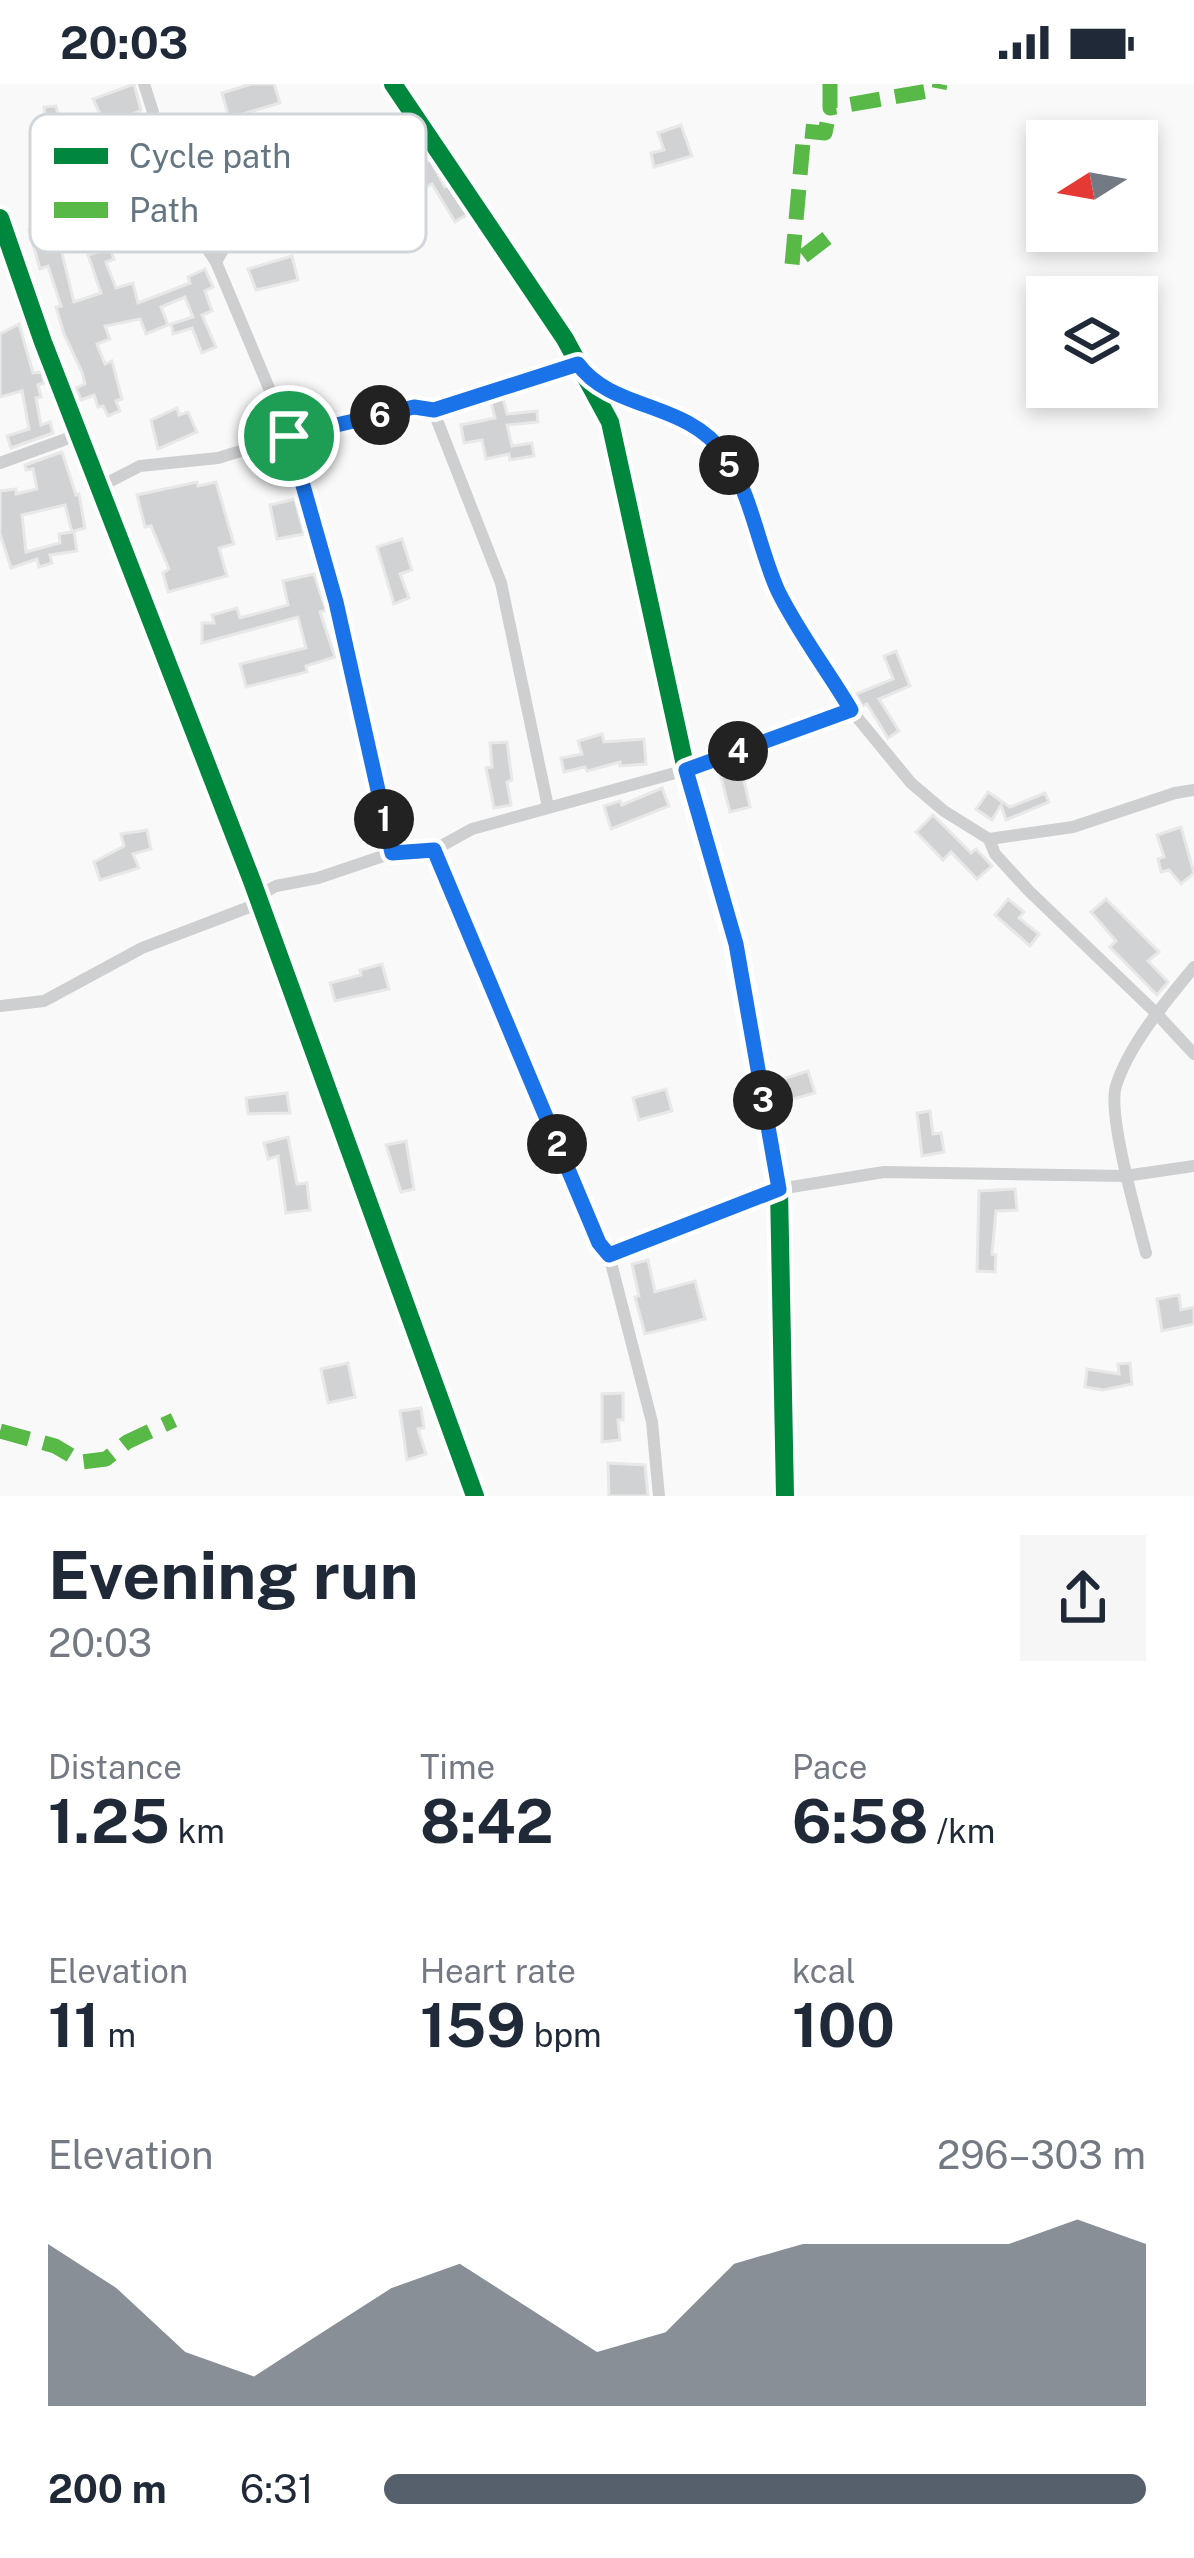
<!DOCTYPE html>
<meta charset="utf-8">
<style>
:root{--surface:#fff;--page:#f6f6f7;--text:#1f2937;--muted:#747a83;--accent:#56606c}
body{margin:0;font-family:"Public Sans",sans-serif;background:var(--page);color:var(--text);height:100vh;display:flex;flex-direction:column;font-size:45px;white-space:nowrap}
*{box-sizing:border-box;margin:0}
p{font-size:39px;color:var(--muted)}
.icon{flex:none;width:66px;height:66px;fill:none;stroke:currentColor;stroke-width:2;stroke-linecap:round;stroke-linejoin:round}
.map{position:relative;height:1412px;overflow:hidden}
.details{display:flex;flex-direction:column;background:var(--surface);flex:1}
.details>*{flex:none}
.needle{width:78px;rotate:259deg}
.controls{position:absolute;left:1026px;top:36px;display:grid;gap:24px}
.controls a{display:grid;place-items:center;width:132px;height:132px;border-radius:0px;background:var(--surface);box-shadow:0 6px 18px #0003;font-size:60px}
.pin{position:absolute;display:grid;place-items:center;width:102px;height:102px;color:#fff;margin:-51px;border:6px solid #fff;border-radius:50%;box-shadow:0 3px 12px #0007}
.km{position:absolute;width:60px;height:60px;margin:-30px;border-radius:50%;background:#222;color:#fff;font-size:33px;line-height:60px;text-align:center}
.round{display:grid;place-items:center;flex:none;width:126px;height:126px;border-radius:0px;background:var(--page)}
.head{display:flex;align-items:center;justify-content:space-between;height:204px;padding:0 48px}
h1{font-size:66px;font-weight:700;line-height:90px}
.figures{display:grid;grid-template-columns:repeat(3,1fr);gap:18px;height:204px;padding:12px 48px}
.figures div{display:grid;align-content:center}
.figures b{font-size:60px;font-weight:700}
.figures small{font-size:33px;font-weight:400}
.figures p{font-size:33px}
.chart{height:336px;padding:24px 48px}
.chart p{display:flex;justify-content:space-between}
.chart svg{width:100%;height:216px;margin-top:12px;fill:var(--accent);opacity:.7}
ul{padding:0 48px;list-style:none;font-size:39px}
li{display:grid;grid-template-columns:192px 144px 1fr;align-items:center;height:90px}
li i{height:30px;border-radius:15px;background:var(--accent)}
.status{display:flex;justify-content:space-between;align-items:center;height:84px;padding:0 60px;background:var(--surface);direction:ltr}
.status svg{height:33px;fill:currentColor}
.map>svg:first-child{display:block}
.building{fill:#d0d2d3;stroke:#e8e8e8;stroke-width:3;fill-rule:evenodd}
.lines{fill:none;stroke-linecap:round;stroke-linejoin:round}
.minor{stroke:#cecfd0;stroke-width:12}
.quiet{stroke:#58b947;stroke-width:15;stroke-dasharray:30 15;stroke-linecap:butt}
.cycleway-casing{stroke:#fff;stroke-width:26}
.cycleway{stroke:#00873e;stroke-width:18}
.route-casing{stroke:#fff;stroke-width:24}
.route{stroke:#1a73e8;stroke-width:15}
.key{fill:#fff;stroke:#d1d6da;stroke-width:3}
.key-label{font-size:33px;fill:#657683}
</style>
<div class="status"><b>20:03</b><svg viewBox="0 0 49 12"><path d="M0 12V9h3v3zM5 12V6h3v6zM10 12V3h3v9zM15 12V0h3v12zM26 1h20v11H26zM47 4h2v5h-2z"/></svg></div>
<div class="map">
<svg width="1194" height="1412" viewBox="0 0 1194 1412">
<rect width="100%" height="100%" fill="#f9f9f9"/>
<g class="building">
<polygon points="134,0 141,26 106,43 93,15"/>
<polygon points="251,0 274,0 280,19 229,34 222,9"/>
<polygon points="56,22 64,64 78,61 80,73 90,70 93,80 84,83 96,126 77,131 82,146 58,153 74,218 101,209 88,171 110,164 114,175 106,178 116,204 133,199 138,219 190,199 188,193 205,185 213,203 205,207 212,227 202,231 216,263 202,269 192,244 173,250 171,240 193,233 185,213 161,223 168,241 146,250 140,235 105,242 110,255 97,260 105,280 112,277 122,315 116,317 120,327 108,332 103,322 98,323 94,311 81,316 76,304 85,300 82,288 64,250 56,223 61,222 48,182 40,185 29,146 46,141 41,115 57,113 44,77 52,76 44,23"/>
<polygon points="681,41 692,72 654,83 651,69 664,66 658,49"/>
<polygon points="430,76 445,103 449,101 468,130 455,138 432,100 419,107 409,88"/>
<polygon points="292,172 298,196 256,206 248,185"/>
<polygon points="19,240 33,289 42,288 44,299 38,301 41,313 36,314 41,341 50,338 53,349 11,364 7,352 29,345 22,307 0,313 0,250"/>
<polygon points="503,314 507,330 537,327 538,338 507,341 512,362 532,359 534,372 510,376 509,370 486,375 482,356 464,359 461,341 495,334 491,318"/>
<polygon points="177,324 179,331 188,328 197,348 158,365 151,336"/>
<path d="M62,368L76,411L79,410L85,444L74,447L77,467L50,471L52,479L39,483L37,475L11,484L0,450V407L16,405V410L37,405L33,385L26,386L25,381ZM65,421L72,448L59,450L60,459L26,468L22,431Z"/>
<polygon points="197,398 198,402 216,398 234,460 219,464 227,492 168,508 163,489 169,485 151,442 145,443 137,411"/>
<polygon points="295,415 304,450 277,455 270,421"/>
<polygon points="402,455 412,486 400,490 409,514 394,520 377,463"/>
<polygon points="314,490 326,526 320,528 335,573 306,582 307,588 246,603 240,580 306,564 298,533 202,559 202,539 214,539 212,531 237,524 240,534 288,521 283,497"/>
<polygon points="896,567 910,602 879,615 899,647 888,654 867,620 862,622 856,610 893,595 884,572"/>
<polygon points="602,650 604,658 644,655 646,680 620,682 620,678 587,687 585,683 564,688 561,674 582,670 578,657"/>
<polygon points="507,658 512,696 507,698 511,721 494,724 486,684 492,683 490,659"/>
<polygon points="740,679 750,723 730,728 719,685"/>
<polygon points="662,704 669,722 611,745 604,722 620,717 622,721"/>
<polygon points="988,708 1010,723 1045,709 1049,718 1006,736 1001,721 992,736 976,725"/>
<polygon points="933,731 971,769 976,765 992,782 977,795 951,768 943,776 916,748"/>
<polygon points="1181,743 1194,789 1181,800 1169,786 1161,788 1158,775 1164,773 1157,751"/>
<polygon points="147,746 151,765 133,770 139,784 100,796 94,778 124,762 121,750"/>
<polygon points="1008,815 1024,828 1019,834 1039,850 1030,862 995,831"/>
<polygon points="1106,815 1159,868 1148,877 1168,898 1157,911 1110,863 1116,857 1091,828"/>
<polygon points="382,880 389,905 335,917 330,899 361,891 360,886"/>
<polygon points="808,987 815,1009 779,1019 773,998"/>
<polygon points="666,1005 672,1027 639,1036 633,1014"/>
<polygon points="287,1009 290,1029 248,1030 246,1014"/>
<polygon points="930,1027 933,1050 941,1049 944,1068 922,1072 917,1029"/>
<polygon points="288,1053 297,1100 307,1099 310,1126 286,1129 278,1072 268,1075 264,1059"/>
<polygon points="406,1057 414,1105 401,1108 386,1061"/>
<polygon points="1015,1105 1017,1126 996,1127 992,1170 996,1171 995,1188 977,1187 979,1107"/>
<polygon points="648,1176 655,1208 695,1197 705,1235 645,1250 635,1213 639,1212 632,1180"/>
<polygon points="1179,1211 1181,1226 1194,1223 1194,1240 1162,1247 1157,1215"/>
<polygon points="348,1279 355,1313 328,1319 321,1285"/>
<polygon points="1130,1279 1132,1300 1103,1306 1085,1303 1087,1285 1119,1290 1118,1280"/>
<polygon points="623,1309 623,1336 618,1336 620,1356 602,1358 602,1310"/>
<polygon points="421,1324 424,1344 418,1345 426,1370 407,1376 400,1327"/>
<polygon points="608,1379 645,1381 648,1412 609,1412"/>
</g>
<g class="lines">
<g class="minor">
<polyline points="144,0 153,28 139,70 148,91 180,123 216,178 289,352 327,497 336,518 392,769"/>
<polyline points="393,0 565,255 610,338 686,686 736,860 779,1105 785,1412"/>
<polyline points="0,134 43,258 252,797 475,1412"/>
<polyline points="216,178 243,131 260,49"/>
<polyline points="592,298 693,338 723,369 743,407 779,508 851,626 911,699 944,727 989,755 995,770 1029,807 1156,929 1194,970"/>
<polyline points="433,326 501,499 548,723"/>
<polyline points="0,379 80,350"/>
<polyline points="99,403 140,382 218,374 289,352 414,323 433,326 578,279"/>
<polyline points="989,755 1073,743 1175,709 1194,706"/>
<polyline points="434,766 599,1159 609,1171 652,1338 659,1412"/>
<polyline points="0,922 44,917 142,864 260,819 258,812 276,802 318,794 392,769 434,766 472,745 686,686 851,626"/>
<path d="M1146,1169C1138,1137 1107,1030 1116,1002C1129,960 1167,916 1194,883"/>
<polyline points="609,1171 779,1105 884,1088 1125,1092 1194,1082"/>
</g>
<g class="quiet">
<polyline points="830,0 830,24 939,5 940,0"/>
<polyline points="827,154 792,181 804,47 825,49 830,24"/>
<polyline points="0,1347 55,1362 82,1378 106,1375 127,1358 174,1336"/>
</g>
<g class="cycleway-casing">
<g id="cycleway">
<polyline points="393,0 565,255 610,338 686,686 736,860 779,1105 785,1412"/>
<polyline points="0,134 43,258 252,797 475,1412"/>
</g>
</g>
<use href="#cycleway" class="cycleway"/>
</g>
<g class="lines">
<g class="route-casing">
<path id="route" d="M578,280C612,327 687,317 724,370C752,410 758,463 778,507C798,548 828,587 851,626L686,686L736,860L779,1105L609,1171L599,1159L434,766L392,769L336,518L289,352L414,323L434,326Z"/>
</g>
<use href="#route" class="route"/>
</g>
<rect x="30" y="30" width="396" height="138" rx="18" class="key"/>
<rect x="54" y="64" width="54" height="16" fill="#00873e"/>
<rect x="54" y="118" width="54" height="16" fill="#58b947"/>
<g class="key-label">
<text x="129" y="84">Cycle path</text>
<text x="129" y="138">Path</text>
</g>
</svg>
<div class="controls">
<a><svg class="needle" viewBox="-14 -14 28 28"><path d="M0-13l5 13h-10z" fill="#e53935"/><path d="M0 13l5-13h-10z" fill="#747a83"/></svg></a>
<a><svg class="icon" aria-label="layers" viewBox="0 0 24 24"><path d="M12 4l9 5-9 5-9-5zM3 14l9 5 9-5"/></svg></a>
</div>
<div class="pin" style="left:289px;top:352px;background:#1e9e55"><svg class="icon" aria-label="arrive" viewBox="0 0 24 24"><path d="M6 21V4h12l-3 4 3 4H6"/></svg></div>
<b class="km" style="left:384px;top:735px">1</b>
<b class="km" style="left:557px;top:1060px">2</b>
<b class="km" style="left:763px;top:1016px">3</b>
<b class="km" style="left:738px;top:667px">4</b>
<b class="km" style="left:729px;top:381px">5</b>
<b class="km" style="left:380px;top:331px">6</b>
</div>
<section class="details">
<div class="head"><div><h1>Evening run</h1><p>20:03</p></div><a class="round"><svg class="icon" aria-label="share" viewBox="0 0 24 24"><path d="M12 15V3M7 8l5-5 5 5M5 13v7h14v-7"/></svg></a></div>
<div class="figures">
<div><p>Distance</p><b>1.25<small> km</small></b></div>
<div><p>Time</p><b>8:42</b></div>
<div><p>Pace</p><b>6:58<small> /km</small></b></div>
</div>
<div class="figures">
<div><p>Elevation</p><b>11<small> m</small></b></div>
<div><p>Heart rate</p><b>159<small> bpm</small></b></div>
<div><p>kcal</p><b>100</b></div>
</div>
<div class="chart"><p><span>Elevation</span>296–303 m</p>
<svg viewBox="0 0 160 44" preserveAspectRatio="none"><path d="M0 44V11L10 20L20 33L30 38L40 29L50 20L60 15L70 24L80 33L90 29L100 15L110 11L120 11L130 11L140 11L150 6L160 11V44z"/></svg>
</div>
<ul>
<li><b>200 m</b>6:31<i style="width:100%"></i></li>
</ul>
</section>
